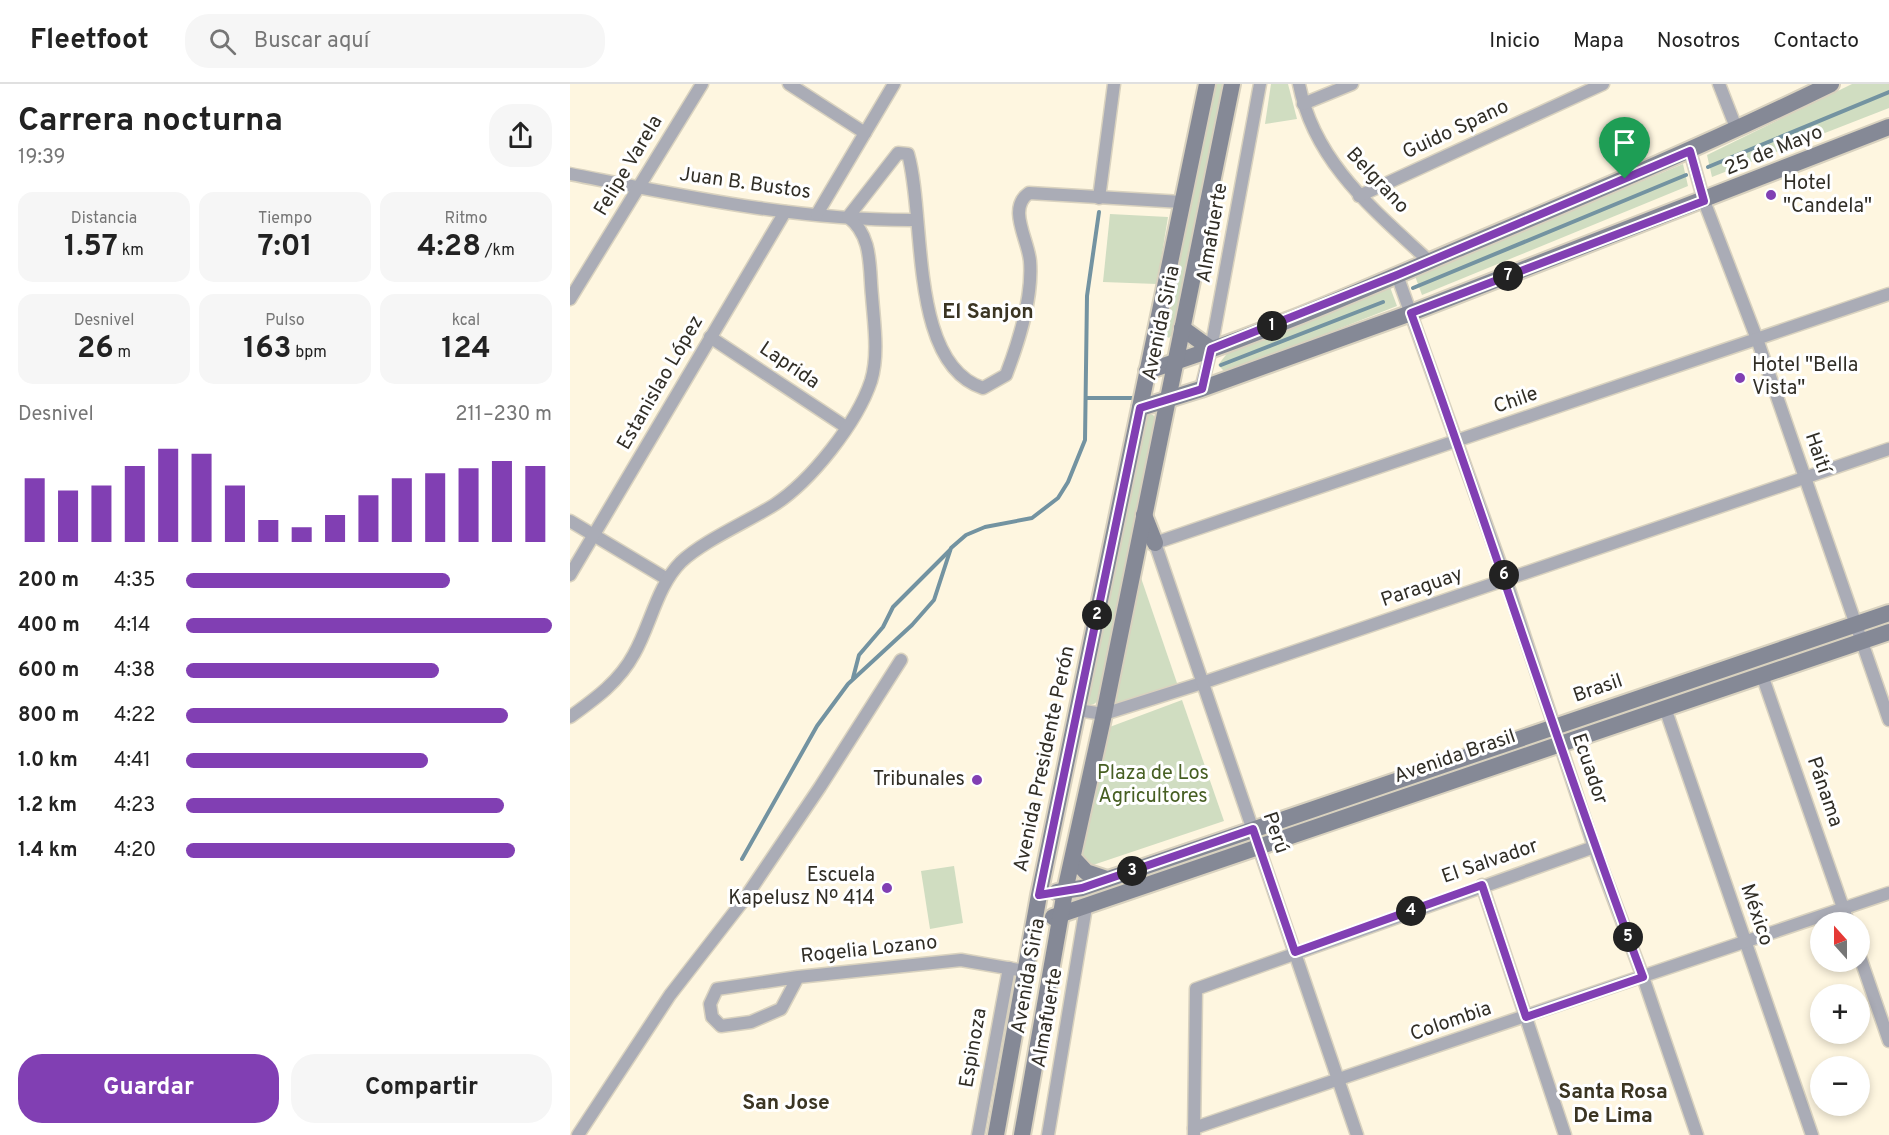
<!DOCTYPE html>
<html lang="es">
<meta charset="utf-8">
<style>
:root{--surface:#fff;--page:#f6f6f6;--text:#222;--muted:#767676;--line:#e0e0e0;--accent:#813fb3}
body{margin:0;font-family:Overpass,sans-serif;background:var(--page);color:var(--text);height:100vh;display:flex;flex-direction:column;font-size:22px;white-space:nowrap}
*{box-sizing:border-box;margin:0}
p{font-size:20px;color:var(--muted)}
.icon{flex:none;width:33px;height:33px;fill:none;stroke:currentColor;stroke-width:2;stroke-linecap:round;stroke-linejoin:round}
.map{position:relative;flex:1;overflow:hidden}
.panel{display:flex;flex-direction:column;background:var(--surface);width:570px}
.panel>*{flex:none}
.needle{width:39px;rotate:339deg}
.buttons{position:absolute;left:1240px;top:828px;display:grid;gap:12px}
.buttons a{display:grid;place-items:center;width:60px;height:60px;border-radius:50%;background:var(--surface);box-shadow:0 3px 9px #0003;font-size:30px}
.pin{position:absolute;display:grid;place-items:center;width:51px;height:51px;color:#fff;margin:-62px -26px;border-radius:50% 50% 50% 0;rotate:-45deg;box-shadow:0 0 6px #0007}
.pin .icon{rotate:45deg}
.km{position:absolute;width:30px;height:30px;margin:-15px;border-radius:50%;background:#222;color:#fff;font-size:16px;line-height:30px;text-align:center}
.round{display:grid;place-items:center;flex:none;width:63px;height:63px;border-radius:24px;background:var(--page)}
.headline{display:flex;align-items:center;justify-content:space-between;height:102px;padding:0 18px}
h1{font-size:33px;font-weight:700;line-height:45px}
.metrics{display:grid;grid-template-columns:repeat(3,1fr);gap:9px;height:102px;padding:6px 18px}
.metrics div{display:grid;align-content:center;border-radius:15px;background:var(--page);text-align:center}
.metrics b{font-size:30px;font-weight:700}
.metrics small{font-size:16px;font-weight:400}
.metrics p{font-size:16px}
.chart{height:168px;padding:12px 18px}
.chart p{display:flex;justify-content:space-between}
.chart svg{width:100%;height:108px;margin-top:6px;stroke:var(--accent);stroke-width:6}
.cta{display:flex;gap:12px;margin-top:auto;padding:12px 18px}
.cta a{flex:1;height:69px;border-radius:24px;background:var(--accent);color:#fff;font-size:24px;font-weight:700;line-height:69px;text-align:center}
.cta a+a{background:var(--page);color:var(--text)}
ul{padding:0 18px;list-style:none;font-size:20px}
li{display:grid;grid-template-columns:96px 72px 1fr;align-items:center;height:45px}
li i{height:15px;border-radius:8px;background:var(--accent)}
header{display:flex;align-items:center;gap:36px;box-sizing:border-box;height:84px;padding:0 30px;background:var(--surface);border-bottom:2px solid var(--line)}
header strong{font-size:28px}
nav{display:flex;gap:33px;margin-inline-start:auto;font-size:21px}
.search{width:420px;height:54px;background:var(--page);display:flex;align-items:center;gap:15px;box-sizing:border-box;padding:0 21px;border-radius:24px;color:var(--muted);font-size:22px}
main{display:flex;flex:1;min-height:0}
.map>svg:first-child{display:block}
.green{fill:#d0ddc1}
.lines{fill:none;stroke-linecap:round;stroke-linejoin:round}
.stream{stroke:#7393a1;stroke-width:4}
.street-casing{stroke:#d9d2bf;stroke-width:15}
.secondary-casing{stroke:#d9d2bf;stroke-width:20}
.street{stroke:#aaacb6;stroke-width:12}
.secondary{stroke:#858996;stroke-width:16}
.route-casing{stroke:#fff;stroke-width:12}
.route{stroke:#813fb3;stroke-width:8}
.poi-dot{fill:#813fb3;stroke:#fff;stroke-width:2}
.labels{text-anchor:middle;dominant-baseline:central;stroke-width:6;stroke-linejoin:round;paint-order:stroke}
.street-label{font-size:20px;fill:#312e26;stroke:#fff}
.poi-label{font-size:20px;fill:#312e26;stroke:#fff;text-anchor:start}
.park-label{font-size:20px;fill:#475f23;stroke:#fff}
.neighbourhood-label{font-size:21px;font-weight:bold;fill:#3b3523;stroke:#fff}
</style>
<header>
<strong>Fleetfoot</strong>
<div class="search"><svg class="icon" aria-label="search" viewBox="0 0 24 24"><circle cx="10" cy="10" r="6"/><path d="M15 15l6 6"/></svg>Buscar aquí</div>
<nav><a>Inicio</a><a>Mapa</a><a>Nosotros</a><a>Contacto</a></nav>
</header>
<main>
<section class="panel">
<div class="headline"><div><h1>Carrera nocturna</h1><p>19:39</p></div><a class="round"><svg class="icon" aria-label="share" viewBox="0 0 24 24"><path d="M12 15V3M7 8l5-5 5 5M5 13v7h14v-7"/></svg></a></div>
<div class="metrics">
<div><p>Distancia</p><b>1.57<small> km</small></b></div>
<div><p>Tiempo</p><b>7:01</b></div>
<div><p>Ritmo</p><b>4:28<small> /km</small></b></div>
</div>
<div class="metrics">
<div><p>Desnivel</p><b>26<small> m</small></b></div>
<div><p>Pulso</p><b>163<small> bpm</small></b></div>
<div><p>kcal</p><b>124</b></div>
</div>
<div class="chart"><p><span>Desnivel</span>211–230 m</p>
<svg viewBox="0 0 160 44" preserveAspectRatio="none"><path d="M5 44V18M15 44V23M25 44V21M35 44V13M45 44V6M55 44V8M65 44V21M75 44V35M85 44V38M95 44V33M105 44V25M115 44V18M125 44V16M135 44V14M145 44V11M155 44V13"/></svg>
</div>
<ul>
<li><b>200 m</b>4:35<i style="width:72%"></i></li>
<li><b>400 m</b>4:14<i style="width:100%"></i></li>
<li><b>600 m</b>4:38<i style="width:69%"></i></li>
<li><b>800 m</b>4:22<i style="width:88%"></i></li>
<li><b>1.0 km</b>4:41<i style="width:66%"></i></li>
<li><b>1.2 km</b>4:23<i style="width:87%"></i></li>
<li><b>1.4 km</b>4:20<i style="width:90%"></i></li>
</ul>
<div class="cta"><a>Guardar</a><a>Compartir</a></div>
</section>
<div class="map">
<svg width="1319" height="1051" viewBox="0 0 1319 1051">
<rect width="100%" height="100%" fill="#fef6e0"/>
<g class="green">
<polygon points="644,0 656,0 603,250 599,254 593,250"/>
<polygon points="701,0 718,0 727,35 695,40"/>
<polygon points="1282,0 1319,0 1319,24 1142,93 1137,71"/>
<polygon points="1113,80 1118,102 852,211 845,192"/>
<polygon points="540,130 598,133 587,200 533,198"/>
<polygon points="820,203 827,222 656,289 648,281 659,267"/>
<polygon points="577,331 583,331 587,335 529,616 524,620 520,621 516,616"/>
<polygon points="569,488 608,602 542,623"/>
<polygon points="612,616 654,737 523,781 510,772 537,644"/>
<polygon points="384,782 393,839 360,845 351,787"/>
</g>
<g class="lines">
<g class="stream">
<polyline points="1138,83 1319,8"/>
<polyline points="843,204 1116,91"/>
<polyline points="651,281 813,218"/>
<polyline points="517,314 566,314"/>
<polyline points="283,594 289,571 313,543 323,523 380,466"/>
<polyline points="172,775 247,642 278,600 342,541 364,516 381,464 396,451 415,443 462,434 488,414 498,398 515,356 517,212 529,128"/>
</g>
<g class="street-casing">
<g id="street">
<polyline points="219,0 295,49"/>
<path d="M729,0C744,78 804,126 859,177"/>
<polyline points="1149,0 1167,46"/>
<polyline points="733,20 782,0"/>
<polyline points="1120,67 1134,117 1187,255 1319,636"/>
<path d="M0,90C114,112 230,137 346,136"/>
<polyline points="789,112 1033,0"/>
<polyline points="529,114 544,0"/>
<polyline points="247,130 324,0"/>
<polyline points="827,191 936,496 1024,763 1073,893 1127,1051"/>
<polyline points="0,215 132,0"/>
<polyline points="140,253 276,343"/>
<polyline points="631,305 641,265 690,0"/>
<polyline points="0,437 97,495"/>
<polyline points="0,491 215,128"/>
<polyline points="1192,591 1278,838"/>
<polyline points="1095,624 1242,1051"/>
<polyline points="507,626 534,630 632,599 1319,365"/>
<path d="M0,633C25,615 49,598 64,570C81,540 87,502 111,478C133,457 177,438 204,421C241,397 287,339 301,297C309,271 304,239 302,212C299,183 303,152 278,133L328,69L338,70C356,132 338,280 413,304L436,291C449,257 463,214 460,177C458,155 437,124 459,109L612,118"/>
<polyline points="912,801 995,1051"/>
<polyline points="1290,873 1319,957"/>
<polyline points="228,893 211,925 181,938 151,942 142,933 140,920 147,905 228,893 391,876 455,887"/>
<polyline points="624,1044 1319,809"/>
<polyline points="624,1050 626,905 1024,763"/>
<polyline points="8,1051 100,911 173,817 250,703 331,576"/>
<polyline points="408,1051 439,884"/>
<polyline points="478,1051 516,823"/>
<polyline points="787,1051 585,459 1319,210"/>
</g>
</g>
<g class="secondary-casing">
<g id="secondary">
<polyline points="612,244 641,265"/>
<path d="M577,287C683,254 785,209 886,166C1012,113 1138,60 1261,0"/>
<polyline points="570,324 631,305 841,229 1319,43"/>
<polyline points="574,431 585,459"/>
<polyline points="503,774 516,788 537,795"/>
<polyline points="487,808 512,804 1319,529"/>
<polyline points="483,833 1319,548"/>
<polyline points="426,1051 469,811 637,0"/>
<polyline points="452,1051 495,807 534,630 662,0"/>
</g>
</g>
<use href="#street" class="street"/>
<use href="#secondary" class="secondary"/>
</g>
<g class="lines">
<g class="route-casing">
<path id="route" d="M1120,67L1134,117L841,229C921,450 991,674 1073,893L956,933L912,801L725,868L683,745L512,804L469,811L570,324L632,305L641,265L827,191Z"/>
</g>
<use href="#route" class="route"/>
</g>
<g class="poi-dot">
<circle cx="1201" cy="111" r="6"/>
<circle cx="1170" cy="294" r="6"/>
<circle cx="407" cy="696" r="6"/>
<circle cx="317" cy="804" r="6"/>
</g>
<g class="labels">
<g class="street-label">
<text transform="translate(886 46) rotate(-25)">Guido Spano</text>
<text transform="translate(1204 67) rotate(-22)">25 de Mayo</text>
<text transform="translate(59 82) rotate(-59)">Felipe Varela</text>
<text transform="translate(807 97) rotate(47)">Belgrano</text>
<text transform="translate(175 100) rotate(8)">Juan B. Bustos</text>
<text transform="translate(643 149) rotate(-80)">Almafuerte</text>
<text transform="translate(592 239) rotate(-78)">Avenida Siria</text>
<text transform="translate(219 282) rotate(34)">Laprida</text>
<text transform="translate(91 299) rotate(-60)">Estanislao López</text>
<text transform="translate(946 317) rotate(-19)">Chile</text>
<text transform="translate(1247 369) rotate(71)">Haití</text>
<text transform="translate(852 504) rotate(-19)">Paraguay</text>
<text transform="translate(1028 605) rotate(-19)">Brasil</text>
<text transform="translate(885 673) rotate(-19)">Avenida Brasil</text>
<text transform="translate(475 675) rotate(-78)">Avenida Presidente Perón</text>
<text transform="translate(1019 685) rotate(71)">Ecuador</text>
<text transform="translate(1254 708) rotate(71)">Pánama</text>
<text transform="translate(705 749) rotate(71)">Perú</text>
<text transform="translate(920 778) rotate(-19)">El Salvador</text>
<text transform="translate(1186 831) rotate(71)">México</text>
<text transform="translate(299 866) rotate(-6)">Rogelia Lozano</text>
<text transform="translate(459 892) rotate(-80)">Avenida Siria</text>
<text transform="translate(478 934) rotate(-80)">Almafuerte</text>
<text transform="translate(881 938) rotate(-19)">Colombia</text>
<text transform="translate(404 964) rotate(-80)">Espinoza</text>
</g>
<g class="poi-label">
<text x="1213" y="100">Hotel<tspan x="1213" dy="23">"Candela"</tspan></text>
<text x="1182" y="282">Hotel "Bella<tspan x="1182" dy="23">Vista"</tspan></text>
<text x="395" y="696" text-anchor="end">Tribunales</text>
<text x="305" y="792" text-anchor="end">Escuela<tspan x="305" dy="23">Kapelusz Nº 414</tspan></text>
</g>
<g class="park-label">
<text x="583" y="690">Plaza de Los<tspan x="583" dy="23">Agricultores</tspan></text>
</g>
<g class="neighbourhood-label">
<text x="418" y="228">El Sanjon</text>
<text x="1043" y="1008">Santa Rosa<tspan x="1043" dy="24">De Lima</tspan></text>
<text x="216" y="1019">San Jose</text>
</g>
</g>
</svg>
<div class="buttons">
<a><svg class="needle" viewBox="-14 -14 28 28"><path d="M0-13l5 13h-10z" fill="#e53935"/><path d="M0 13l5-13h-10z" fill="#767676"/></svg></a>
<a>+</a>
<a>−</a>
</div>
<div class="pin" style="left:1055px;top:95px;background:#1e9e55"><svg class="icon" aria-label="arrive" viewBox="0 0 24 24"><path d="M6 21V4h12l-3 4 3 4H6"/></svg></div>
<b class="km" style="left:702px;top:242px">1</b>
<b class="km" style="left:527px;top:531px">2</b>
<b class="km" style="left:562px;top:787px">3</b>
<b class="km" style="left:841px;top:827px">4</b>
<b class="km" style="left:1058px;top:853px">5</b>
<b class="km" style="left:934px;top:491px">6</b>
<b class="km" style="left:938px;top:192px">7</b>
</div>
</main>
